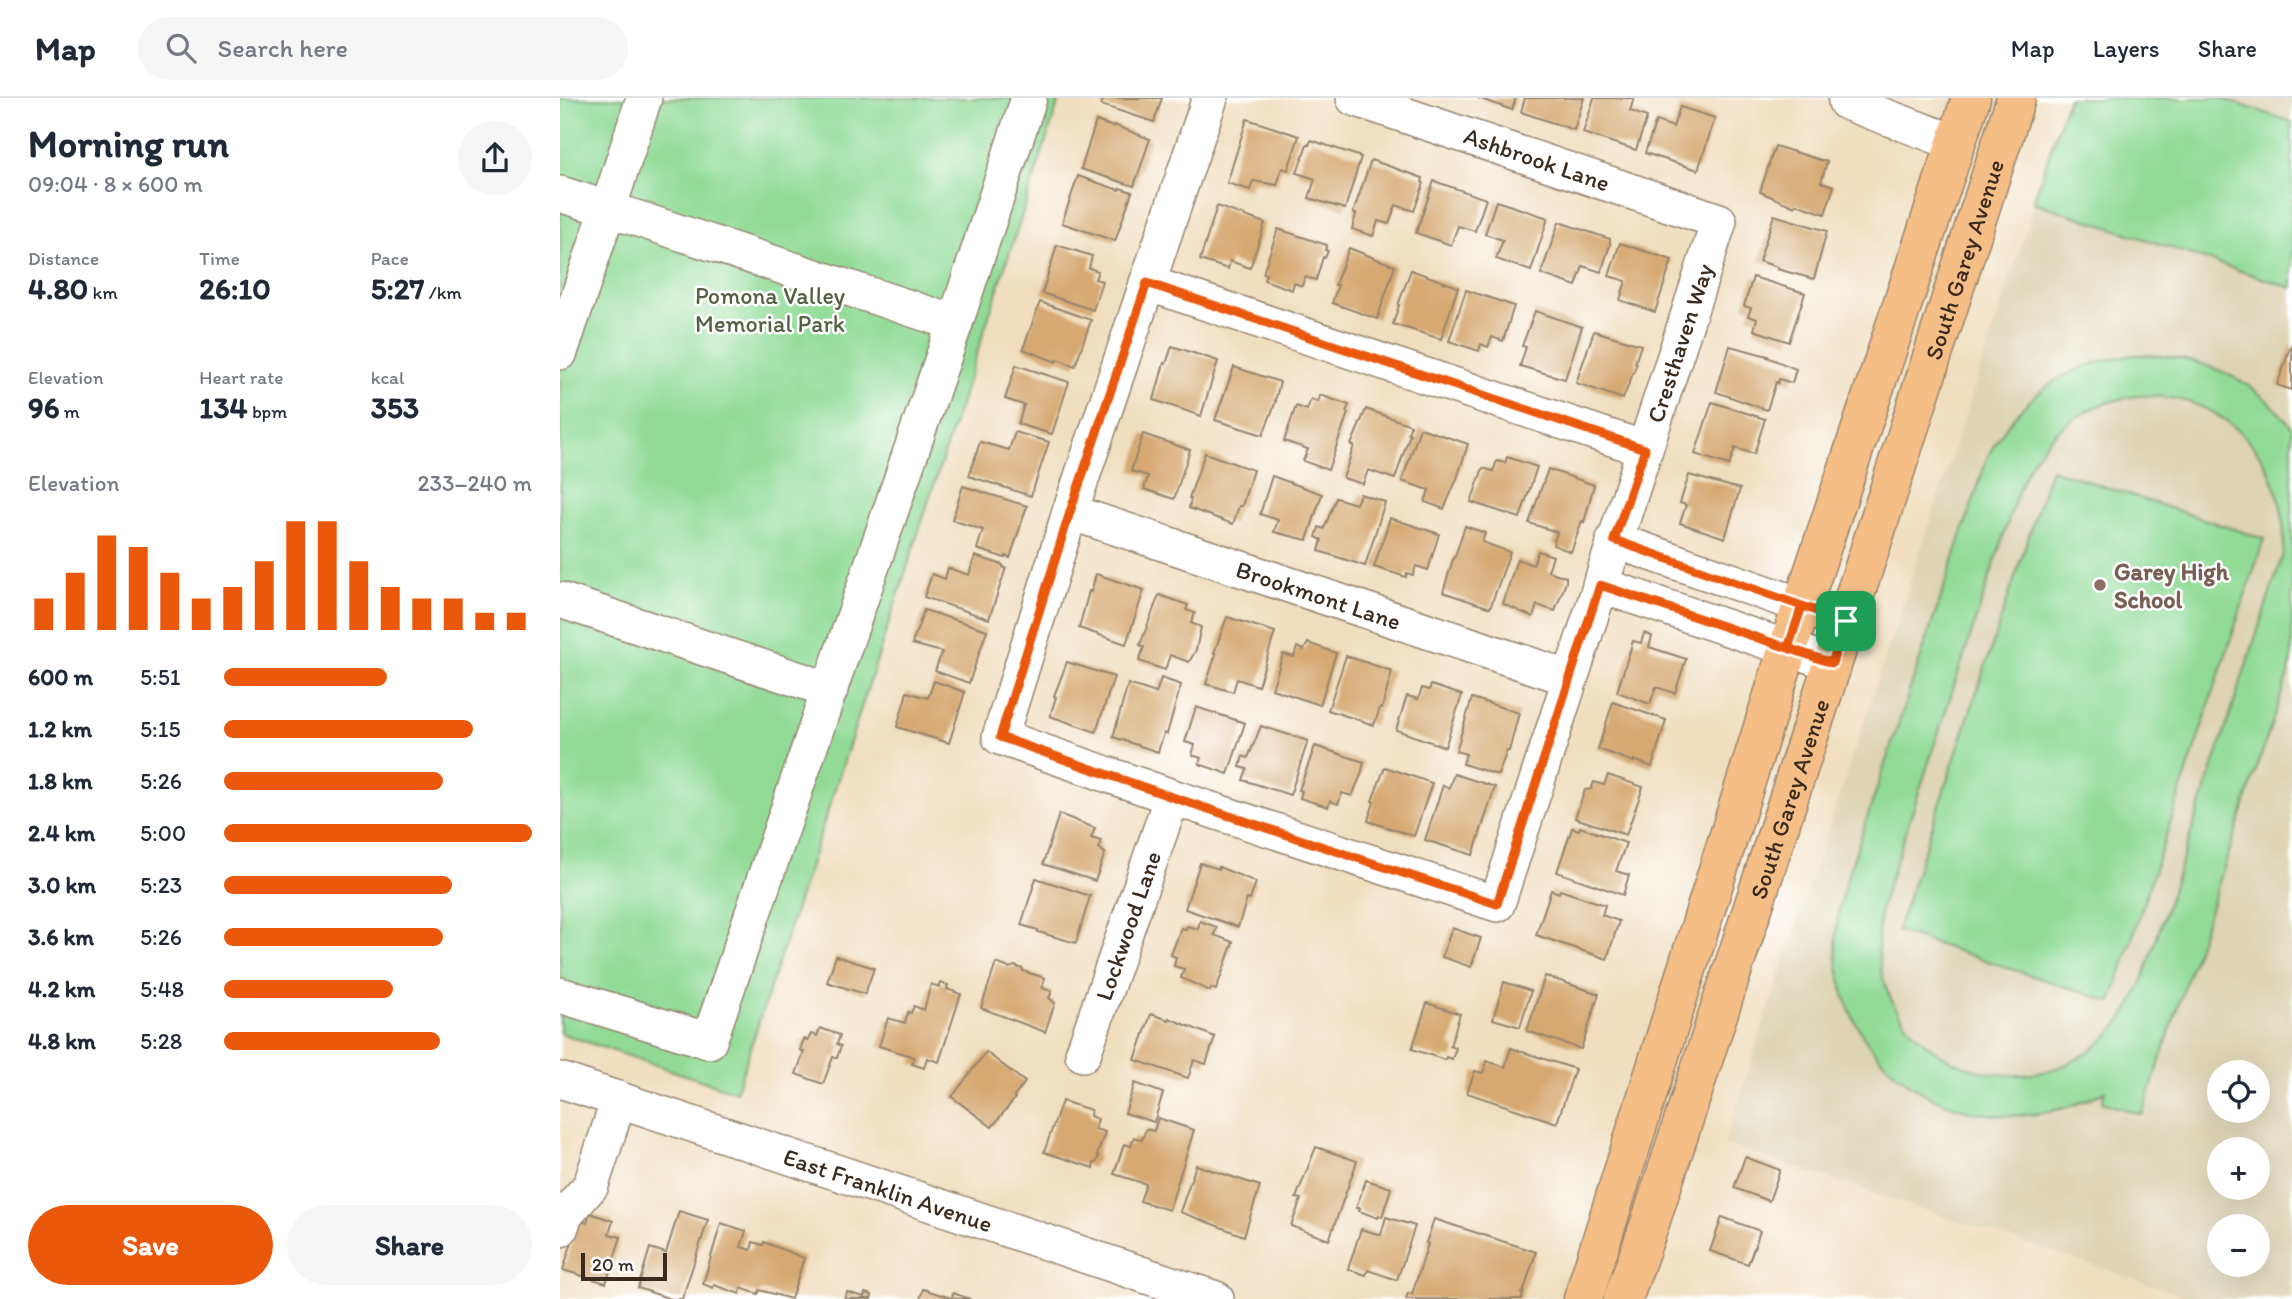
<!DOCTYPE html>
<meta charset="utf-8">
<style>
:root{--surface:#fff;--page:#f6f6f7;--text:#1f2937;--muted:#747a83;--line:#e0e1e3;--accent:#ea580c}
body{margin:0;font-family:Itim,sans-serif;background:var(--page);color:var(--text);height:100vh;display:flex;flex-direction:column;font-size:26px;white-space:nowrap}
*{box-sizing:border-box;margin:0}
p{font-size:23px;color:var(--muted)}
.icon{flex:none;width:38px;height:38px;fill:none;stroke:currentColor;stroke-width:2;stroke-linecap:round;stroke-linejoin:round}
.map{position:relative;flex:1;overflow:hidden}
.side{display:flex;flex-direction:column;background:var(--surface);width:560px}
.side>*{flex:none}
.fabs{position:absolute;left:1647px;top:962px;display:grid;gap:14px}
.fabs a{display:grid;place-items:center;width:63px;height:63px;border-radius:50%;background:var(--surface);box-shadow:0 7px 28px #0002;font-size:35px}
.scale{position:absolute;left:21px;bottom:18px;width:86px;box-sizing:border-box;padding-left:7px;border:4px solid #3b2a1e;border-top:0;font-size:19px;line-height:24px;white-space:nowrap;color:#3b2a1e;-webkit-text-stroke:5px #fff;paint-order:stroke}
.pin{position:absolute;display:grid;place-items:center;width:60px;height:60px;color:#fff;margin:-30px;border-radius:14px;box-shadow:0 4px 10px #0006}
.round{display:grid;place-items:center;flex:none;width:74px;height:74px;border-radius:37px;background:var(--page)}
.head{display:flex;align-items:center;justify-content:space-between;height:119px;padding:0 28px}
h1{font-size:38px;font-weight:800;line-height:52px}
.figures{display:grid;grid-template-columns:repeat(3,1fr);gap:10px;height:119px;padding:7px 28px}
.figures div{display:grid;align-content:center}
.figures b{font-size:30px;font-weight:800}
.figures small{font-size:19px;font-weight:400}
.figures p{font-size:19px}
.chart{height:196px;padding:14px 28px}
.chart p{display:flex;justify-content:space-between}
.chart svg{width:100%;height:126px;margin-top:7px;stroke:var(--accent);stroke-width:6}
.cta{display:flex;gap:14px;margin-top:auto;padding:14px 28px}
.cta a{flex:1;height:80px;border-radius:42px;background:var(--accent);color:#fff;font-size:28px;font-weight:800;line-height:80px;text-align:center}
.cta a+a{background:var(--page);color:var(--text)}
ul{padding:0 28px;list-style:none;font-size:23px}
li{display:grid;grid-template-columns:112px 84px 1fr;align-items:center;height:52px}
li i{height:18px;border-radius:9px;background:var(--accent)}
header{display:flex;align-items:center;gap:42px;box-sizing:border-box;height:98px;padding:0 35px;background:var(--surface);border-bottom:2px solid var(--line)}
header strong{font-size:33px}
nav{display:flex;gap:38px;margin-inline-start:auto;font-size:24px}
.search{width:490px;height:63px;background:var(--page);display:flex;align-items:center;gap:18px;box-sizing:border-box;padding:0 24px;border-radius:38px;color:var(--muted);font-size:26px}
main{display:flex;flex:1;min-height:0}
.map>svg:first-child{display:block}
.built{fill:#ded4b4;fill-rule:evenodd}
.green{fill:#91db97;stroke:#66825a;stroke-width:2;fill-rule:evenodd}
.building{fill:#d5a971}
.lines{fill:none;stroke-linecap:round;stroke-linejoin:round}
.minor-casing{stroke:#96846e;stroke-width:38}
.major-casing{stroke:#96846e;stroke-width:41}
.minor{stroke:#fff;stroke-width:35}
.major{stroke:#f6be87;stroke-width:38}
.route-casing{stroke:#fff;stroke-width:14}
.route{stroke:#ea580c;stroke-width:9}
.education-dot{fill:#8d6e63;stroke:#fff;stroke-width:2.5}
.labels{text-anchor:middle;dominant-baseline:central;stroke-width:5;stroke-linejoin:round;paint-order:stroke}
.street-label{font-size:24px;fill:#3b2a1e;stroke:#fff}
.park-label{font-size:24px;fill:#555f42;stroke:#fff}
.education-label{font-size:24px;font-weight:bold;fill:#785e54;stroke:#fff;text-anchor:start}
</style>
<header>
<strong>Map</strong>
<div class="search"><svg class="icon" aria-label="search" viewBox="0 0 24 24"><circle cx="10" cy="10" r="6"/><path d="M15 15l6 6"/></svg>Search here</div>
<nav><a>Map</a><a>Layers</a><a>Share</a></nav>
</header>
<main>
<section class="side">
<div class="head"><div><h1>Morning run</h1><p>09:04 · 8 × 600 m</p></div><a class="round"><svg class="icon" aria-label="share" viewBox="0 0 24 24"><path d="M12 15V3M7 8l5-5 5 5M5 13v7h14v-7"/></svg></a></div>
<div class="figures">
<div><p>Distance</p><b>4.80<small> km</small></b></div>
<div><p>Time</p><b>26:10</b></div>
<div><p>Pace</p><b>5:27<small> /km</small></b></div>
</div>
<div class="figures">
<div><p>Elevation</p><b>96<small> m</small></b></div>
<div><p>Heart rate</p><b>134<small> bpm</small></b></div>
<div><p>kcal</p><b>353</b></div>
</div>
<div class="chart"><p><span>Elevation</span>233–240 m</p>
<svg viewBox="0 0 160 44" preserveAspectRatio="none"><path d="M5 44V33M15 44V24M25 44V11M35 44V15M45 44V24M55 44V33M65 44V29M75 44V20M85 44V6M95 44V6M105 44V20M115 44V29M125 44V33M135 44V33M145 44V38M155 44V38"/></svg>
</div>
<ul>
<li><b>600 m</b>5:51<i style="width:53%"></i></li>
<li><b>1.2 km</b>5:15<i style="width:81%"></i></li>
<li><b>1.8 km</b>5:26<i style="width:71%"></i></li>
<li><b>2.4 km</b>5:00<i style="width:100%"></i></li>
<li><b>3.0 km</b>5:23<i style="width:74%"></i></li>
<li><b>3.6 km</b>5:26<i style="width:71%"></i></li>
<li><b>4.2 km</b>5:48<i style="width:55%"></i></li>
<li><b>4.8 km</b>5:28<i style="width:70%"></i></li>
</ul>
<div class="cta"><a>Save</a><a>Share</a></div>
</section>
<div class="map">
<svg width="1732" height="1201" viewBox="0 0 1732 1201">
<rect width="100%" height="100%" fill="#fff"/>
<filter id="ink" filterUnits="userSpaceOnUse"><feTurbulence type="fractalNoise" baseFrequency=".0143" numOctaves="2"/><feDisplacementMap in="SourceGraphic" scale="14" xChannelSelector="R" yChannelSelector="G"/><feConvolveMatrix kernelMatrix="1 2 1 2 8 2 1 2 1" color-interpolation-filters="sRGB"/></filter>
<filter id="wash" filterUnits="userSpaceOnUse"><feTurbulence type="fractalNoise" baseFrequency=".00686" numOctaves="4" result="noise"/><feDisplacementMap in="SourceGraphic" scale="28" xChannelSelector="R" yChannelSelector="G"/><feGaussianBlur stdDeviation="1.57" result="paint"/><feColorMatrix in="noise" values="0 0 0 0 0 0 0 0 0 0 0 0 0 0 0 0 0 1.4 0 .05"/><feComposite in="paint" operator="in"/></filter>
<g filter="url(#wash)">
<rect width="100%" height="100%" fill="#f0dfbf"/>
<path class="built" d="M1510,0H1732V1201H1634L1164,1046ZM1659,975H1698V1013H1659ZM1659,1052H1698V1090H1659ZM1659,1129H1698V1167H1659Z"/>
<g class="green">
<polygon points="0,0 500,0 176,994 0,935"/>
<polygon points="1508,0 1660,0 1732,24 1732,190 1473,104"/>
<path d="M1574,257C1637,256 1694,278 1732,330V564L1582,1017L1542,1004L1545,993C1398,1072 1237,949 1285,786L1428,358C1460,298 1507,265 1574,257ZM1578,298C1669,294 1732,367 1723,456L1582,884C1517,1046 1290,981 1321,809L1459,391C1478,338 1523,305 1578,298Z"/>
<polygon points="1491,371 1704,441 1551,904 1337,833"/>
</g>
<g id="blocks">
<g class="building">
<polygon points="544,0 602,0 594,24 541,7"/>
<polygon points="918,0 956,0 952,12"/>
<polygon points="965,0 1024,0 1014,32 961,14"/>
<polygon points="1034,0 1074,0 1070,13 1087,19 1076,52 1023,35"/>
<polygon points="1120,9 1155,20 1138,72 1085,55 1096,23 1113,29"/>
<polygon points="687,21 739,38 728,72 722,70 717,87 693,83 690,92 667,85"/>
<polygon points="536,23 553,29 554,27 590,41 574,88 521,71"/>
<polygon points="751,42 801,59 785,111 749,100 755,81 737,75 747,46 749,47"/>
<polygon points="1215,48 1267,64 1261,84 1274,88 1265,116 1236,106 1235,109 1200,94"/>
<polygon points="811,62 863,80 862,84 864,85 854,113 836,107 829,126 818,123 813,138 792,131 796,116 793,115"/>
<polygon points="518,78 559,92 560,90 572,94 555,143 502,125"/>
<polygon points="874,83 926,101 915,133 898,128 891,147 856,135"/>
<polygon points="936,103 988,120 971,173 936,161 943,142 925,136"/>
<polygon points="657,108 705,125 690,170 670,163 668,171 640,162"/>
<polygon points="1214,117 1267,133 1254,181 1217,171 1218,169 1199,163"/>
<polygon points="999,124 1050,141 1050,147 1041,174 1023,168 1016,188 981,176"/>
<polygon points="718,131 767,147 765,152 768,153 765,160 763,159 756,182 745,179 742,188 734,185 732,192 704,182 706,176 703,175"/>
<polygon points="1060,145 1112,162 1095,214 1060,202 1066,183 1049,178"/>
<polygon points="497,147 532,158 529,170 538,173 535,181 542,183 533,212 482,195"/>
<polygon points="789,150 835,168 817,221 772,205 778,187 775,187"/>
<polygon points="851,172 898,189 881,241 833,226 839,207 838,207"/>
<polygon points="1193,179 1245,195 1229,244 1194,232 1197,221 1188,218 1191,210 1184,208"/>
<polygon points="906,192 954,208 943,243 932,239 928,249 921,246 919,253 889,243"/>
<polygon points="480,204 531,222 515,268 497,261 496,264 463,251"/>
<polygon points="975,213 1022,229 1005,281 960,268 966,249 962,248"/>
<polygon points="1034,233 1081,247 1075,265 1077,265 1063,301 1016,285"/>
<polygon points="1732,245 1732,292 1717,287"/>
<polygon points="612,248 658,263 641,318 594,302 604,265 606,266"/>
<polygon points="1170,248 1208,258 1207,259 1236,271 1232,285 1219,281 1218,285 1216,284 1207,312 1156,294"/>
<polygon points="456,267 509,284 492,336 458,326 464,307 445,301"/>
<polygon points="674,269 720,284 715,303 716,303 703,337 655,322"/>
<polygon points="760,297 789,307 786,314 788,315 768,372 743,363 748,351 724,343 736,308 747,312 751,301 758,304"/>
<polygon points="1152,304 1205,321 1194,356 1175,350 1169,367 1135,356"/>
<polygon points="806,311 851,327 848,335 850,336 835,381 808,372 803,386 783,380 794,348 791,347"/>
<polygon points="860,330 908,346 897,381 884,411 865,404 869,392 842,383"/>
<polygon points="455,334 489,344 471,398 409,378 420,344 449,352"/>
<polygon points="583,336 630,352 614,401 584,391 588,378 571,373"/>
<polygon points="645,355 693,372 682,408 679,408 673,426 629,410 631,401 629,400"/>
<polygon points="947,359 977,369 960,420 911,404 923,370 933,373 937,363 945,365"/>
<polygon points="988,371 1034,387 1024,424 1022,423 1011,454 993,447 997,434 969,425"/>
<polygon points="1129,377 1180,391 1165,440 1120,425 1126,407 1120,405"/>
<polygon points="712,378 762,396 747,442 714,434 718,422 700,416"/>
<polygon points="403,388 467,408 450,460 446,458 445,460 417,451 423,432 392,422"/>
<polygon points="800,396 825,404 805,468 759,453 762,442 756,439 759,429 764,431 776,400 796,406"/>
<polygon points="830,420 879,436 868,472 856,468 853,477 847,475 846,479 814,469"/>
<polygon points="905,428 925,435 922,444 950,454 930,510 883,494 894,458 895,458"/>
<polygon points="978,453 993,458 988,473 1006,479 1006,484 995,513 977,507 973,519 943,506 957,461 973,467"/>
<polygon points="415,458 443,467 443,469 446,470 429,521 364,499 372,476 385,481 388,470 409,477"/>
<polygon points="536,476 584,492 566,546 519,530 529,493 531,494"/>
<polygon points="599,497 628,507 626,512 635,515 631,525 641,529 636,552 629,564 610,557 605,572 579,563 584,549 580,547"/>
<polygon points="364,512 427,532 409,585 375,573 382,554 352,546"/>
<polygon points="667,519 715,534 698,588 677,581 673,594 646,586 656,556 654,555"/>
<polygon points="1084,535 1092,538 1089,549 1126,561 1115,595 1096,589 1090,606 1057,594 1073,543 1081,545"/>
<polygon points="748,545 776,555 760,607 712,591 723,556 734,559 737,549 744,552"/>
<polygon points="786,558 832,573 822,610 820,610 814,627 768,612"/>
<polygon points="507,564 554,579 536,634 490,618 496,599 494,598"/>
<polygon points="601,580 621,587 607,636 604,635 598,654 553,639 568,586 596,595"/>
<polygon points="374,583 405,594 389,645 337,629 347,594 368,600"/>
<polygon points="871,587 902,597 885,649 836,632 847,598 858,601 862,590 869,592"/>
<polygon points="912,600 959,615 949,653 947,653 938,677 903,666 906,656 896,653"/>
<polygon points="1053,604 1106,622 1092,669 1074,662 1074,664 1038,651"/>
<polygon points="636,609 685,625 668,676 639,666 641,660 632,657 635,647 625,644"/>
<polygon points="701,628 748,643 730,697 683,682 687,671 680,669 683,658 688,660"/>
<polygon points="755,648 804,664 801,677 792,698 782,695 778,706 770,703 768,709 740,700 742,693 739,692"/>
<polygon points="825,669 872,685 854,738 808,723 814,704 812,703"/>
<polygon points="894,676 935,689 913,757 865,742 883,687 889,690"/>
<polygon points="1048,677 1083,689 1066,737 1015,720 1025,692 1031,691 1034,684 1044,687"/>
<polygon points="499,716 535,730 531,740 541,743 539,750 545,755 535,783 483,766"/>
<polygon points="1020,729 1066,745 1056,773 1069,777 1063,797 997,774 1012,730 1019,732"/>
<polygon points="640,765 659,771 659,769 696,784 690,802 687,801 678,829 625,811"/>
<polygon points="476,780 530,798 516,845 478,834 478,832 461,827"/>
<polygon points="991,792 999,795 1000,792 1045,807 1042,817 1059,823 1047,861 976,837"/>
<polygon points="640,823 657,829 654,837 673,844 656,892 651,890 650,893 621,880 624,871 614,868 616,859 611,857 621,830 626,831 627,828 638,831"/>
<polygon points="892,830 921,840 911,869 882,859"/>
<polygon points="276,858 314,870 305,896 267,884"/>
<polygon points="436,865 449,870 455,868 463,871 463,873 485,880 482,890 492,893 489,900 495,905 485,934 421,910"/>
<polygon points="985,878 1039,896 1021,951 967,933"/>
<polygon points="944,884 971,893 960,929 933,921"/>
<polygon points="380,885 388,887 387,891 401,896 379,964 367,960 364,970 352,966 354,959 319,948 328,920 345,925 348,914 351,915 354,908 364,912 371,886 379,889"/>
<polygon points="867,905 900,916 890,948 896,950 892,961 886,959 885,962 852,951"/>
<polygon points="591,916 609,922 609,920 655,939 646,966 634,962 628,980 575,962"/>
<polygon points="260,930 280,937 277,946 281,948 277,960 273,959 263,986 236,976 244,954 240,952 244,941 248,943 251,936 257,938"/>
<polygon points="951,950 1015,971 997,1025 907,995 915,973 923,975 927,963 945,969"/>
<polygon points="426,954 465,984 454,999 455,1000 432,1029 392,999"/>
<polygon points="575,985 603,995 594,1024 565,1015"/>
<polygon points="502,1003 531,1012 530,1018 538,1021 535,1031 545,1034 537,1057 539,1058 536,1065 534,1065 533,1070 484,1054"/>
<polygon points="598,1020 634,1032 609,1112 580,1103 586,1086 554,1076 564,1046 571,1048 574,1039 582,1042 586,1031 594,1033"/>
<polygon points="756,1049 797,1063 769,1142 731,1128 741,1101 736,1100"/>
<polygon points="1185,1059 1220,1072 1209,1103 1174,1090"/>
<polygon points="636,1067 700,1088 684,1138 620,1114"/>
<polygon points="806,1082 831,1090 822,1119 819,1117 818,1120 799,1113 800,1110 796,1110"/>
<polygon points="119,1113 148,1122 122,1201 111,1201 78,1190 90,1150 106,1155"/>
<polygon points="30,1115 53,1123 49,1136 61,1139 46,1185 3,1172 19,1122 27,1125"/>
<polygon points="826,1119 855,1128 837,1182 808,1172 806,1177 788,1171 801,1131 821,1137"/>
<polygon points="1162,1119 1200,1133 1188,1166 1150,1153"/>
<polygon points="874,1121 976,1154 963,1195 960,1195 963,1196 962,1201 846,1201 848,1195 852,1196 868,1146 866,1145"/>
<polygon points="161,1125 186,1133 181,1149 191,1152 193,1144 203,1147 204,1144 244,1160 231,1201 200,1192 198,1196 181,1190 180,1196 154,1187 153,1190 143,1186"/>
<polygon points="363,1191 391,1200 391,1201 360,1201"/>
<polygon points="287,1194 304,1199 305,1195 312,1197 311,1201 284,1201"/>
<polygon points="393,1195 410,1201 392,1201"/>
</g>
</g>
</g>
<g filter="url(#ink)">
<use href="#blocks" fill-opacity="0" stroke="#96846e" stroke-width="2"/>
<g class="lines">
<g class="minor-casing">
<g id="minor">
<polyline points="84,0 48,111 395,225 469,0"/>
<path id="s1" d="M650,0L510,414L440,639L612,699L937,806L1159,123L794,0"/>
<polyline points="1288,0 1286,4 1396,45"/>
<polyline points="0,96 48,111 0,254"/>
<polyline points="587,185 1085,351"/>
<path id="s2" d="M510,414L1009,580"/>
<polyline points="1054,442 1286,523"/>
<polyline points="1040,487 1272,565"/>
<polyline points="0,502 270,592"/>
<polyline points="0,897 149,943 395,225"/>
<path id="s3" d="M523,956L612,699"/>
<path id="s4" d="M0,982L656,1201"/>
<polyline points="0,1131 5,1117 31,1087 59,1001"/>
</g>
</g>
<g class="major-casing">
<g id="major">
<polyline points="1023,1201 1228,550 1411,0"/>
<path id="s5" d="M1063,1201L1089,1128C1213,753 1334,376 1456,0"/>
</g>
</g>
<use href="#minor" class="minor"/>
<use href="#major" class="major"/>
</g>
</g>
<g class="lines" filter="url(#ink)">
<g class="route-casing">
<polyline id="route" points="1286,523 1242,508 1228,550 1040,487 937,806 612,699 440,639 510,414 587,185 1085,351 1054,442 1242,508 1228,550 1272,565 1286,523"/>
</g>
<use href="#route" class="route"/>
</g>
<circle class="education-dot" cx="1540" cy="487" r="7"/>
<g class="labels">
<g class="street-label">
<text transform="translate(977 61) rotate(19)">Ashbrook Lane</text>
<text stroke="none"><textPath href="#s5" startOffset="1094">South Garey Avenue</textPath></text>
<text stroke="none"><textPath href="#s1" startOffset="1787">Cresthaven Way</textPath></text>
<text stroke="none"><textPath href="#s2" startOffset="262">Brookmont Lane</textPath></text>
<text stroke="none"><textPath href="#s5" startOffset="527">South Garey Avenue</textPath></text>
<text stroke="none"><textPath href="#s3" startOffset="136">Lockwood Lane</textPath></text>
<text stroke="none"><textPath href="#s4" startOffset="346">East Franklin Avenue</textPath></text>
</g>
<g class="park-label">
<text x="210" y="197">Pomona Valley<tspan x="210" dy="28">Memorial Park</tspan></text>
</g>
<g class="education-label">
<text x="1554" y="473">Garey High<tspan x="1554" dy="28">School</tspan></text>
</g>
</g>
</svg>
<div class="fabs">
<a><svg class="icon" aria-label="locate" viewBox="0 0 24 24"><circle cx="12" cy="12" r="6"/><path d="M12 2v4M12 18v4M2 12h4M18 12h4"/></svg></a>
<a>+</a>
<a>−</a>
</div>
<div class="scale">20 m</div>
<div class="pin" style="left:1286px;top:523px;background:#1e9e55"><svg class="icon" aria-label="arrive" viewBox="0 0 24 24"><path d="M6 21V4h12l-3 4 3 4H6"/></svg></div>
</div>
</main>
